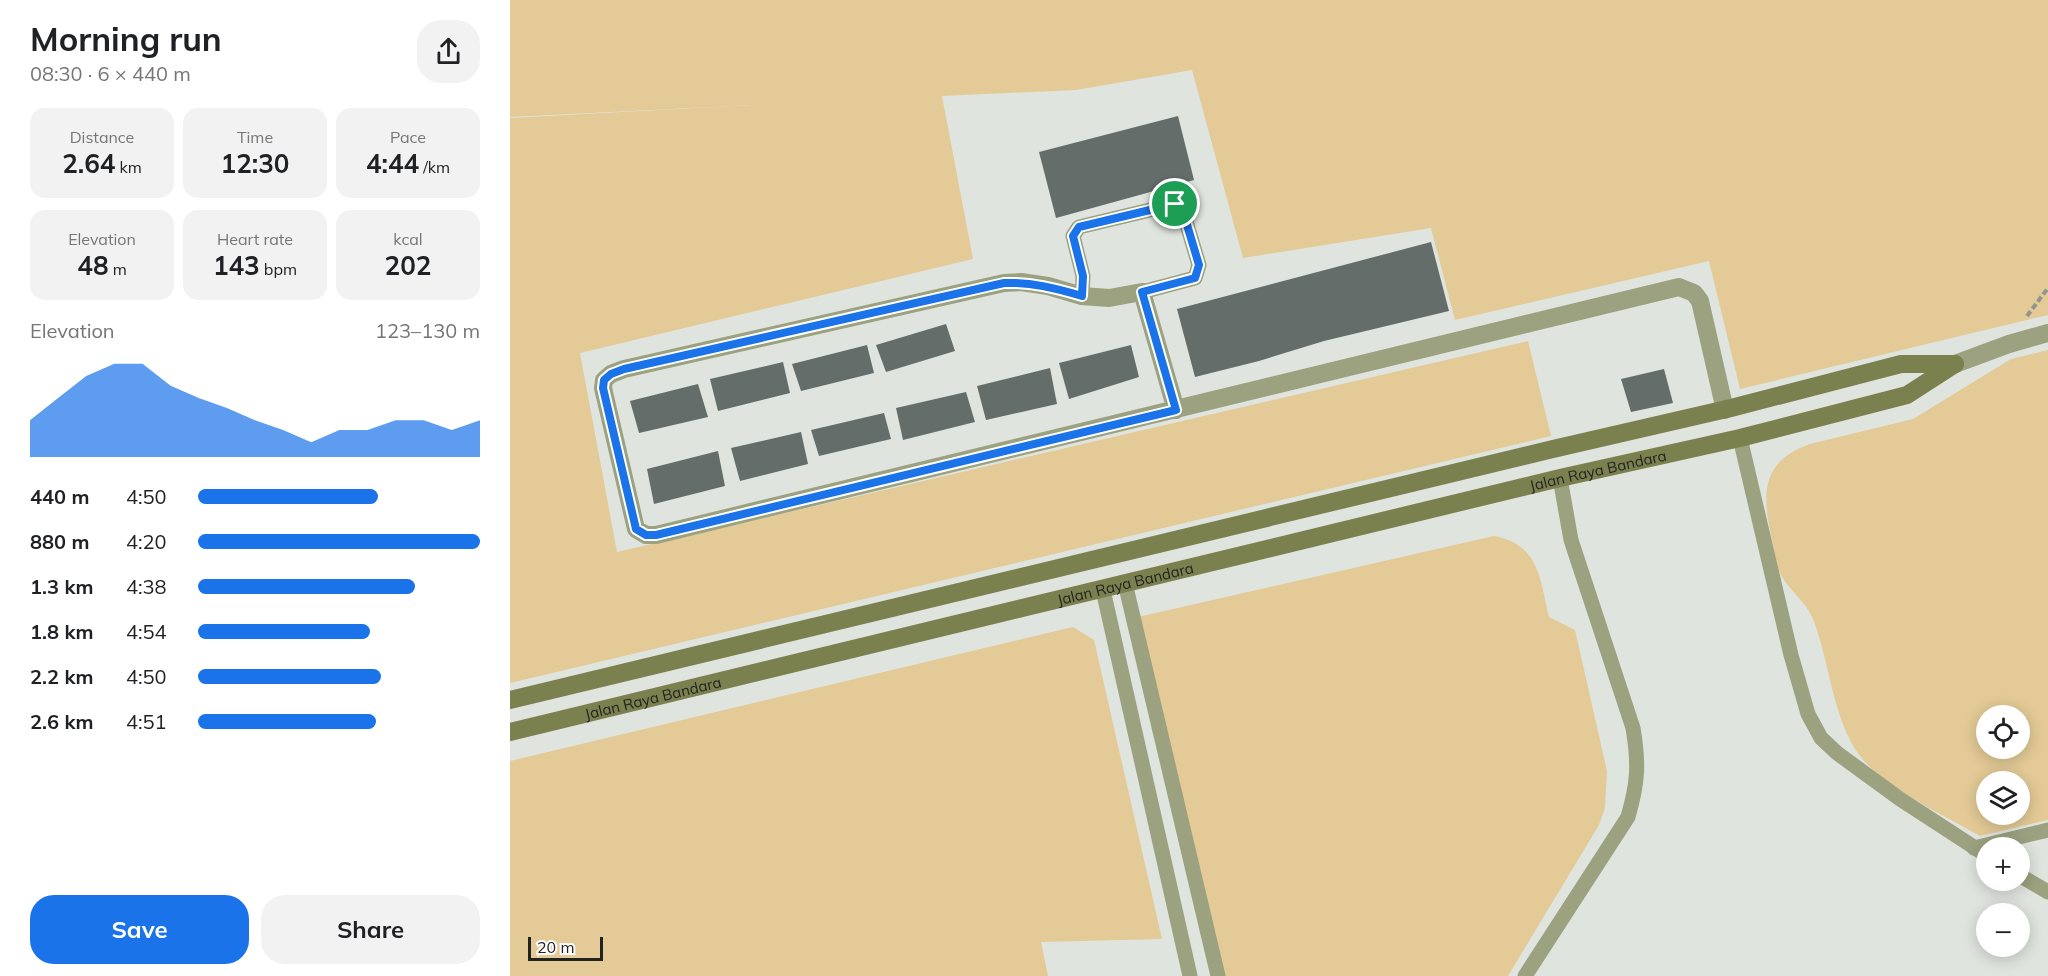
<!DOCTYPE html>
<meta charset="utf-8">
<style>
:root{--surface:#fff;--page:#f2f2f2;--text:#202124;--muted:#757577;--accent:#1a73e8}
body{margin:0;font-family:Mulish,sans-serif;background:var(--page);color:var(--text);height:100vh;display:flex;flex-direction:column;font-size:22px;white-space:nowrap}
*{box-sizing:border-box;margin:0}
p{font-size:20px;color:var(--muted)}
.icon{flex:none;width:33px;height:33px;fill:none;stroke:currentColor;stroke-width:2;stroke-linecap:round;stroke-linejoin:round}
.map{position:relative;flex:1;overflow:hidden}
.side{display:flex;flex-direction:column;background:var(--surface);width:510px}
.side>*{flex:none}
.controls{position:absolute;left:1466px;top:705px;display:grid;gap:12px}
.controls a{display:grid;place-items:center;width:54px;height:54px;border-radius:50%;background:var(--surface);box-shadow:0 3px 15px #0003;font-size:30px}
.scale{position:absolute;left:18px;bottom:15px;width:75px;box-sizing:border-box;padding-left:6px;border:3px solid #212321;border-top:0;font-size:16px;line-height:21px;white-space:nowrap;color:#212321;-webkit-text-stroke:4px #fff;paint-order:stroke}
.pin{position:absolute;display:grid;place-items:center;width:51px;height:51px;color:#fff;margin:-26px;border:3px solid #fff;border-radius:50%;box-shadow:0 2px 6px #0007}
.round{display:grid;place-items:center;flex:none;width:63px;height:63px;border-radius:24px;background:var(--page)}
.overview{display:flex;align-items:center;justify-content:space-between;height:102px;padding:0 30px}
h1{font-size:33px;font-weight:700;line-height:45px}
.stats{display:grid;grid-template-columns:repeat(3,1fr);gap:9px;height:102px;padding:6px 30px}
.stats div{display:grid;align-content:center;border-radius:15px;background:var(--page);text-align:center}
.stats b{font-size:26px;font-weight:700}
.stats small{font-size:16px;font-weight:400}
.stats p{font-size:16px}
.chart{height:168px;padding:12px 30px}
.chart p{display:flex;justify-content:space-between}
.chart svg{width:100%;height:108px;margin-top:6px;fill:var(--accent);opacity:.7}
.action{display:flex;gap:12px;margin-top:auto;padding:12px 30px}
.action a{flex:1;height:69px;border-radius:24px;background:var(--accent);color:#fff;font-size:24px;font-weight:700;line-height:69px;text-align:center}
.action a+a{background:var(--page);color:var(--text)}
ul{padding:0 30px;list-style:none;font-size:20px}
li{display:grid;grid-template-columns:96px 72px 1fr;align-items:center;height:45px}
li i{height:15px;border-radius:8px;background:var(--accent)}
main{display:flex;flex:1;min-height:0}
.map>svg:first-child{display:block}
.green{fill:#e3ca96;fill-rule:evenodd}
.building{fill:#656d6a}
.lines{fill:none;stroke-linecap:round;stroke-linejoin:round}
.path{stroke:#919590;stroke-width:4;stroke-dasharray:6 3;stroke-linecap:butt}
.lane{stroke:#9ca180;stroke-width:15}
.street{stroke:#9ca180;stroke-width:18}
.secondary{stroke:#7b814e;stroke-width:18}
.route-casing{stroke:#fff;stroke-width:12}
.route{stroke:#1a73e8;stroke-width:8}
.labels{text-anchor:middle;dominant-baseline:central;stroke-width:6;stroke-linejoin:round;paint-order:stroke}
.street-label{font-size:15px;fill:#212321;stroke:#fff}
</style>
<main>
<section class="side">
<div class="overview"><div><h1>Morning run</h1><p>08:30 · 6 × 440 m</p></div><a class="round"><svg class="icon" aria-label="share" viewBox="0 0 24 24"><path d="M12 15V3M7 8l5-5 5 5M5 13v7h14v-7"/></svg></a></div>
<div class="stats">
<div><p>Distance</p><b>2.64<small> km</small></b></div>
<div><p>Time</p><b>12:30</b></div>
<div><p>Pace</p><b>4:44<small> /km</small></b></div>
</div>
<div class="stats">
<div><p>Elevation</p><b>48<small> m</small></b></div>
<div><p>Heart rate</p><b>143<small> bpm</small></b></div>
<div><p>kcal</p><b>202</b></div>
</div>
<div class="chart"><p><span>Elevation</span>123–130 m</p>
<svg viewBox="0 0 160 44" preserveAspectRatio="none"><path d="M0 44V29L10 20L20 11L30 6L40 6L50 15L60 20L70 24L80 29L90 33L100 38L110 33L120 33L130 29L140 29L150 33L160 29V44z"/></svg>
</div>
<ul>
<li><b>440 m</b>4:50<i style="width:64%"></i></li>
<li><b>880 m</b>4:20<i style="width:100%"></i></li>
<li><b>1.3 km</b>4:38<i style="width:77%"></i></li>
<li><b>1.8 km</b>4:54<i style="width:61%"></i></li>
<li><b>2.2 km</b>4:50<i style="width:65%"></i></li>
<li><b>2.6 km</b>4:51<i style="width:63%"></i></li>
</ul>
<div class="action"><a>Save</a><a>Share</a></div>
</section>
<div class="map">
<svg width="1538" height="976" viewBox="0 0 1538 976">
<rect width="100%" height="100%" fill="#dfe5de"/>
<g class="green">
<polygon points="0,0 1538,0 1538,315 1230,389 1199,261 945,320 921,228 733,258 682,70 566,90 432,96 463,259 70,353 107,552 1018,341 1041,436 0,683 0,118 242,105 0,117"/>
<path d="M1538,350V820L1470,836C1435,816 1374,787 1350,756C1322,718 1320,662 1303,619C1296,602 1279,590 1271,575C1266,565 1265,551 1262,540C1252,494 1250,462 1300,444L1403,419L1501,359ZM1476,716H1509V748H1476ZM1476,782H1509V814H1476Z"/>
<path d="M984,536C1029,544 1030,579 1039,617L1065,630L1097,771L1095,808L1089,825L998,976H706L628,617Z"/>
<polygon points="563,627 584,640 652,939 531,942 538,976 0,976 0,761"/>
</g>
<g class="building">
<polygon points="668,116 684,180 546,218 529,152"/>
<polygon points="921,242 939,311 814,341 749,361 685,377 667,309"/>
<polygon points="436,324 445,351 376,372 366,345"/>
<polygon points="357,345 364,373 291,391 282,364"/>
<polygon points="621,345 629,377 559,399 549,363"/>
<polygon points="273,362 280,393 208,411 200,379"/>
<polygon points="540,368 547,404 476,420 467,386"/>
<polygon points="1154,369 1163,403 1121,412 1111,379"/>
<polygon points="188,384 198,417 129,433 120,401"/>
<polygon points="456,392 465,422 393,440 386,408"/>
<polygon points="374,413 381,439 309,456 301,430"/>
<polygon points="291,432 298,464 230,481 221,448"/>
<polygon points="208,451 215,486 144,504 137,469"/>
</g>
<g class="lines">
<polyline class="path" points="1517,316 1538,288"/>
<g class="lane">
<polyline points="572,296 573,276 563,236 569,227 665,204 672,208 689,265 685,278 632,292"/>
<polyline points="1230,438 1281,655 1298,714 1311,738 1327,753 1390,799 1476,855"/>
<polyline points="615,583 708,976"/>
<polyline points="593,590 680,976"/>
<polyline points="1464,848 1538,830"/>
<polyline points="1509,875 1538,892"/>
<path d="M1015,976L1118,817C1128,782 1129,764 1123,728L1061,540L1050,478"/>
</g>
<g class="street">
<polyline points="1445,364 1499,344 1538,333"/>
<polyline points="666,410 632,292 599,298 572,296 538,286 511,282 494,283 114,369 101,374 94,380 93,388 126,529 136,535 146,535 1169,287 1184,293 1190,301 1215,410"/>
</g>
<g class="secondary">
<polyline points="0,700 1043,449 1221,408 1391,364 1445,364"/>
<path id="s1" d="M0,732L1050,478L1230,438L1397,395L1445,364"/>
</g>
</g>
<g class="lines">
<g class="route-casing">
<path id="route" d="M665,204L672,208L689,265L685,278L632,292L666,410L146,535H136L126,529L93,388L94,380L101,374L114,369L494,283C521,282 545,288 572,296L573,276L563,236L569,227Z"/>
</g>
<use href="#route" class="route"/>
</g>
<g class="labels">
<g class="street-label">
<text stroke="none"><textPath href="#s1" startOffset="1119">Jalan Raya Bandara</textPath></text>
<text stroke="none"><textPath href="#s1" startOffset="633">Jalan Raya Bandara</textPath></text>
<text stroke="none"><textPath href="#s1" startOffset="147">Jalan Raya Bandara</textPath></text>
</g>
</g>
</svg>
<div class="controls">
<a><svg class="icon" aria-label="locate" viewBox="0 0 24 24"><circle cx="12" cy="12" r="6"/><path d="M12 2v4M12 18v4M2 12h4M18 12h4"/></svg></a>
<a><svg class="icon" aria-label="layers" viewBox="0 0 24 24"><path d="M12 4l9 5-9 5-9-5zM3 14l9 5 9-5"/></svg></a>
<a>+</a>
<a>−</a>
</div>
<div class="scale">20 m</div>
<div class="pin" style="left:665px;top:204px;background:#1e9e55"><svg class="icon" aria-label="arrive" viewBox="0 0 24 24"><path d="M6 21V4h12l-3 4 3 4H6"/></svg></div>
</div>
</main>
